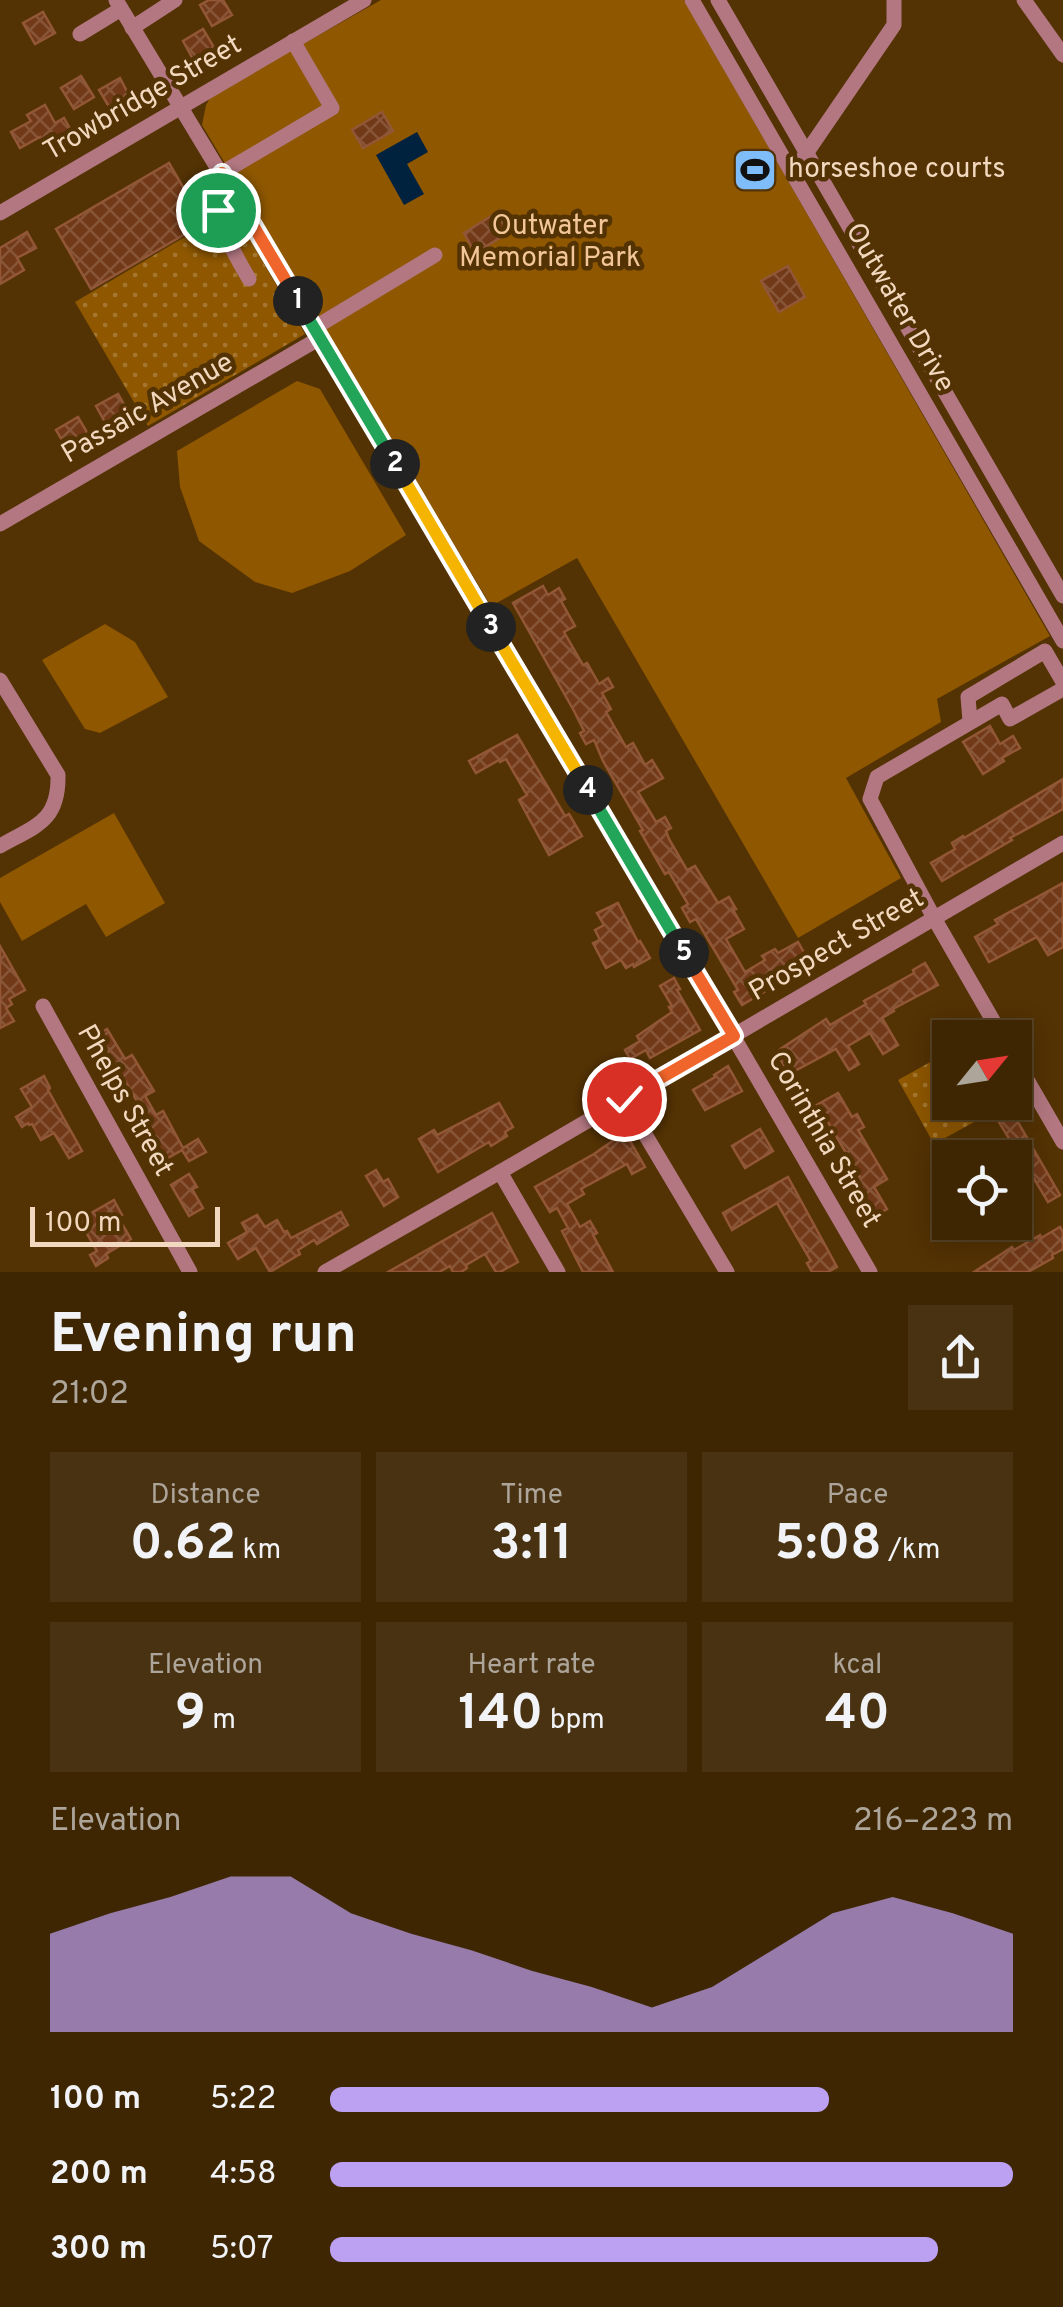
<!DOCTYPE html>
<meta charset="utf-8">
<style>
:root{--surface:#3e2603;--page:#493212;--text:#f1f3f6;--muted:#ada59a;--line:#574325;--accent:#bca0f2}
body{margin:0;font-family:Overpass,sans-serif;background:var(--page);color:var(--text);height:100vh;display:flex;flex-direction:column;font-size:38px;white-space:nowrap}
*{box-sizing:border-box;margin:0}
p{font-size:32px;color:var(--muted)}
.icon{flex:none;width:55px;height:55px;fill:none;stroke:currentColor;stroke-width:2;stroke-linecap:round;stroke-linejoin:round}
.map{position:relative;height:1272px;overflow:hidden}
.sheet{display:flex;flex-direction:column;background:var(--surface);flex:1}
.sheet>*{flex:none}
.needle{width:65px;rotate:60deg}
.controls{position:absolute;left:932px;top:1020px;display:grid;gap:20px}
.controls a{display:grid;place-items:center;width:100px;height:100px;border-radius:0px;background:var(--surface);box-shadow:0 5px 25px #0003,0 0 0 2px var(--line);font-size:50px}
.scale{position:absolute;left:30px;bottom:25px;width:190px;box-sizing:border-box;padding-left:10px;border:5px solid #f2d8be;border-top:0;font-size:28px;line-height:35px;white-space:nowrap;color:#f2d8be;-webkit-text-stroke:8px #533204;paint-order:stroke}
.pin{position:absolute;display:grid;place-items:center;width:85px;height:85px;color:#fff;margin:-42px;border:5px solid #fff;border-radius:50%;box-shadow:0 2px 10px #0007}
.km{position:absolute;width:50px;height:50px;margin:-25px;border-radius:50%;background:#222;color:#fff;font-size:28px;line-height:50px;text-align:center}
.round{display:grid;place-items:center;flex:none;width:105px;height:105px;border-radius:0px;background:var(--page)}
.overview{display:flex;align-items:center;justify-content:space-between;height:170px;padding:0 50px}
h1{font-size:55px;font-weight:700;line-height:75px}
.stats{display:grid;grid-template-columns:repeat(3,1fr);gap:15px;height:170px;padding:10px 50px}
.stats div{display:grid;align-content:center;border-radius:0px;background:var(--page);text-align:center}
.stats b{font-size:50px;font-weight:700}
.stats small{font-size:28px;font-weight:400}
.stats p{font-size:28px}
.chart{height:280px;padding:20px 50px}
.chart p{display:flex;justify-content:space-between}
.chart svg{width:100%;height:180px;margin-top:10px;fill:var(--accent);opacity:.7}
ul{padding:0 50px;list-style:none;font-size:32px}
li{display:grid;grid-template-columns:160px 120px 1fr;align-items:center;height:75px}
li i{height:25px;border-radius:12px;background:var(--accent)}
.map>svg:first-child{display:block}
.grass{fill:url(#grass-dots)}
.green{fill:#8e5700}
.water{fill:#00223f}
.building{fill:url(#building-cross-hatch);stroke:#925736;stroke-width:2.5}
.lines{fill:none;stroke-linecap:round;stroke-linejoin:round}
.minor{stroke:#b27781;stroke-width:15}
.split-1-casing{stroke:#fff;stroke-width:20}
.split-2-casing{stroke:#fff;stroke-width:20}
.split-3-casing{stroke:#fff;stroke-width:20}
.split-4-casing{stroke:#fff;stroke-width:20}
.split-5-casing{stroke:#fff;stroke-width:20}
.split-6-casing{stroke:#fff;stroke-width:20}
.split-1{stroke:#f0652b;stroke-width:12}
.split-2{stroke:#22a559;stroke-width:12}
.split-3{stroke:#f5b400;stroke-width:12}
.split-4{stroke:#f5b400;stroke-width:12}
.split-5{stroke:#22a559;stroke-width:12}
.split-6{stroke:#f0652b;stroke-width:12}
.labels{text-anchor:middle;dominant-baseline:central;stroke-width:9;stroke-linejoin:round;paint-order:stroke}
.street-label{font-size:28px;fill:#f2d8be;stroke:#533204}
.poi-label{font-size:28px;fill:#f2d8be;stroke:#533204;text-anchor:start}
.park-label{font-size:28px;fill:#f2c698;stroke:#533204}
</style>
<div class="map">
<svg width="1063" height="1272" viewBox="0 0 1063 1272">
<defs>
<pattern id="grass-dots" width="8" height="8" patternUnits="userSpaceOnUse" patternTransform="scale(2.5)"><rect width="8" height="8" fill="#8e5700"/><path d="M2 2h.1M6 6h.1" fill="none" stroke="#a4762f" stroke-width="1.8" stroke-linecap="round"/></pattern>
<pattern id="building-cross-hatch" width="8" height="8" patternUnits="userSpaceOnUse" patternTransform="scale(2.5)"><rect width="8" height="8" fill="#723918"/><path d="M0 0l8 8M0 8l8-8" fill="none" stroke="#875538"/></pattern>
</defs>
<rect width="100%" height="100%" fill="#533204"/>
<g class="grass">
<polygon points="232,209 305,334 148,426 75,302"/>
<polygon points="950,1051 950,1102 1009,1103 934,1144 898,1080"/>
</g>
<g class="green">
<polygon points="381,0 684,0 1050,636 937,699 941,722 846,778 901,878 798,938 577,558 491,606 202,125 206,105 211,96"/>
<polygon points="297,381 320,389 406,535 350,571 292,593 255,582 199,541 180,487 177,451"/>
<polygon points="105,624 135,642 168,697 100,733 85,729 42,660"/>
<polygon points="114,813 165,903 106,937 86,904 22,941 0,902 0,878"/>
</g>
<polygon class="water" points="417,132 428,152 407,164 424,194 404,205 376,155"/>
<g class="building">
<polygon points="209,0 223,0 232,15 212,26 200,5"/>
<polygon points="43,12 55,33 35,44 23,23"/>
<polygon points="203,29 215,49 194,61 183,41"/>
<polygon points="81,76 94,97 74,109 61,88"/>
<polygon points="120,78 131,99 111,110 99,90"/>
<polygon points="45,105 55,123 64,118 72,132 46,147 40,137 20,148 11,132 31,121 27,115"/>
<polygon points="382,112 393,131 363,148 352,130"/>
<polygon points="169,163 204,223 91,289 56,229"/>
<polygon points="501,210 513,230 475,253 464,233"/>
<polygon points="27,232 36,248 17,258 24,270 0,284 0,248"/>
<polygon points="788,266 805,297 779,312 761,281"/>
<polygon points="118,394 128,411 106,424 96,406"/>
<polygon points="78,417 88,434 66,447 56,430"/>
<polygon points="543,586 548,595 559,588 565,599 561,601 575,626 564,632 583,665 587,663 599,684 608,678 613,687 602,693 611,709 606,712 626,747 633,743 645,765 652,760 663,778 638,792 656,822 665,817 671,828 666,831 669,839 687,870 695,866 718,903 729,897 736,909 733,910 744,929 726,939 745,972 765,960 762,956 775,949 778,953 798,942 810,963 762,989 764,992 742,1005 734,992 738,990 696,919 690,922 682,908 688,904 669,872 665,874 640,831 643,830 603,761 594,740 586,744 580,733 584,731 574,711 513,603"/>
<polygon points="990,726 1000,744 1013,736 1020,748 1002,758 1004,761 983,774 963,742"/>
<polygon points="517,735 565,816 569,814 582,836 549,855 519,800 527,795 506,759 500,762 499,760 476,773 469,761"/>
<polygon points="1063,779 1063,809 1010,838 1012,840 942,881 931,863 955,849 952,843 963,836 964,838"/>
<polygon points="1063,883 1063,947 1048,955 1037,937 989,962 975,937 998,924 995,920"/>
<polygon points="618,903 638,942 640,941 650,958 634,967 633,964 626,968 621,960 606,968 593,943 600,940 595,930 604,925 597,913"/>
<polygon points="0,946 25,990 9,999 12,1004 6,1008 14,1021 0,1028"/>
<polygon points="925,963 938,985 893,1009 894,1011 882,1018 898,1045 883,1054 870,1033 848,1046 859,1064 849,1070 836,1049 789,1074 776,1052 826,1019 830,1025 866,1004 864,1001 914,973 913,970"/>
<polygon points="674,978 680,989 677,990 700,1030 650,1058 646,1050 630,1059 625,1050 640,1041 637,1036 672,1012 669,1007 672,1006 660,986"/>
<polygon points="107,1029 125,1059 132,1055 154,1091 145,1096 156,1115 163,1111 183,1148 198,1139 206,1152 189,1161 182,1150 158,1164 124,1113 139,1105 123,1077 119,1079 92,1038"/>
<polygon points="728,1066 742,1091 705,1110 693,1090 715,1077 714,1075"/>
<polygon points="44,1076 50,1088 48,1090 82,1151 69,1158 54,1133 41,1140 32,1124 29,1125 28,1123 22,1127 16,1117 32,1107 21,1089"/>
<polygon points="838,1093 852,1117 857,1114 864,1127 858,1130 887,1179 874,1187 887,1209 872,1218 862,1201 866,1198 855,1179 860,1177 825,1117 822,1119 815,1106"/>
<polygon points="499,1103 513,1127 505,1132 507,1136 491,1146 489,1142 438,1172 419,1139 434,1130 437,1135"/>
<polygon points="1011,1110 1060,1195 1048,1202 1021,1157 1018,1159 1008,1142 1010,1140 997,1119"/>
<polygon points="760,1129 773,1151 745,1168 732,1146"/>
<polygon points="625,1132 645,1167 632,1174 627,1164 581,1189 584,1194 567,1204 580,1227 590,1221 597,1233 593,1235 613,1272 583,1272 562,1231 568,1228 557,1208 550,1212 535,1187 594,1154"/>
<polygon points="376,1170 383,1182 388,1179 398,1197 384,1206 366,1176"/>
<polygon points="189,1174 197,1187 192,1189 203,1208 189,1216 171,1185"/>
<polygon points="788,1177 837,1267 828,1272 812,1272 807,1263 811,1261 777,1203 732,1230 723,1213"/>
<polygon points="114,1200 122,1215 118,1217 131,1239 106,1254 108,1258 96,1266 90,1255 97,1251 79,1220"/>
<polygon points="341,1212 348,1225 317,1244 314,1240 298,1250 300,1254 270,1272 256,1248 238,1259 228,1243 247,1232 242,1223 257,1215 265,1227 277,1220 284,1232 287,1231 291,1238"/>
<polygon points="492,1213 518,1262 500,1272 496,1272 485,1254 466,1265 467,1268 461,1272 453,1272 450,1266 439,1272 388,1272"/>
<polygon points="1060,1227 1063,1232 1063,1249 1052,1255 1053,1258 1028,1272 974,1272 1012,1247 1014,1250 1040,1235 1041,1238"/>
</g>
<g class="lines">
<g class="minor">
<polyline points="116,0 320,338 733,1036 870,1272"/>
<polyline points="692,0 1063,641"/>
<polyline points="718,0 1063,596"/>
<polyline points="1024,0 1063,55"/>
<polyline points="132,28 175,0"/>
<polyline points="80,34 121,9"/>
<polyline points="803,158 894,25 894,0"/>
<polyline points="0,213 364,0"/>
<path d="M249,279C237,259 210,210 214,187C215,180 217,179 222,173L332,108L293,41"/>
<polyline points="314,328 435,255"/>
<polyline points="0,524 320,338"/>
<path d="M0,680L58,775C59,822 35,826 0,846"/>
<polyline points="970,721 968,697 1045,651 1063,682"/>
<polyline points="43,1006 190,1272"/>
<polyline points="1003,1038 934,918 870,799 877,777 1002,704 1010,719 1063,689"/>
<polyline points="1015,1059 1063,1142"/>
<polyline points="624,1099 727,1272"/>
<polyline points="500,1172 558,1272"/>
<polyline points="325,1272 500,1172 1063,843"/>
</g>
</g>
<g class="lines">
<g class="split-1-casing">
<path id="split-1" d="M218,210C214,193 210,187 222,173L298,301"/>
</g>
<g class="split-2-casing">
<polyline id="split-2" points="298,301 395,464"/>
</g>
<g class="split-3-casing">
<polyline id="split-3" points="395,464 491,627"/>
</g>
<g class="split-4-casing">
<polyline id="split-4" points="491,627 588,790"/>
</g>
<g class="split-5-casing">
<polyline id="split-5" points="588,790 684,953"/>
</g>
<g class="split-6-casing">
<polyline id="split-6" points="624,1099 734,1036 684,953"/>
</g>
<use href="#split-1" class="split-1"/>
<use href="#split-2" class="split-2"/>
<use href="#split-3" class="split-3"/>
<use href="#split-4" class="split-4"/>
<use href="#split-5" class="split-5"/>
<use href="#split-6" class="split-6"/>
</g>
<defs>
<g id="stadium-square" transform="scale(2.25)"><rect x="-9" y="-9" width="18" height="18" rx="4" fill="#7ebdf9" stroke="#533204"/><path d="M0-5a6.5 5 0 1 0 0 10a6.5 5 0 1 0 0-10ZM-3.5-1.8h7v3.6h-7Z" fill="#111"/></g>
</defs>
<g fill-rule="evenodd">
<use href="#stadium-square" x="755" y="170"/>
</g>
<g class="labels">
<g class="street-label">
<text transform="translate(143 99) rotate(-30)">Trowbridge Street</text>
<text transform="translate(899 308) rotate(60)">Outwater Drive</text>
<text transform="translate(148 409) rotate(-30)">Passaic Avenue</text>
<text transform="translate(837 946) rotate(-30)">Prospect Street</text>
<text transform="translate(124 1101) rotate(61)">Phelps Street</text>
<text transform="translate(823 1140) rotate(60)">Corinthia Street</text>
</g>
<g class="poi-label">
<text x="788" y="170">horseshoe courts</text>
</g>
<g class="park-label">
<text x="550" y="227">Outwater<tspan x="550" dy="32">Memorial Park</tspan></text>
</g>
</g>
</svg>
<div class="controls">
<a><svg class="needle" viewBox="-14 -14 28 28"><path d="M0-13l5 13h-10z" fill="#e53935"/><path d="M0 13l5-13h-10z" fill="#ada59a"/></svg></a>
<a><svg class="icon" aria-label="locate" viewBox="0 0 24 24"><circle cx="12" cy="12" r="6"/><path d="M12 2v4M12 18v4M2 12h4M18 12h4"/></svg></a>
</div>
<div class="scale">100 m</div>
<div class="pin" style="left:218px;top:210px;background:#1e9e55"><svg class="icon" aria-label="arrive" viewBox="0 0 24 24"><path d="M6 21V4h12l-3 4 3 4H6"/></svg></div>
<div class="pin" style="left:624px;top:1099px;background:#d93025"><svg class="icon" aria-label="check" viewBox="0 0 24 24"><path d="M5 12l5 5 9-10"/></svg></div>
<b class="km" style="left:298px;top:301px">1</b>
<b class="km" style="left:395px;top:464px">2</b>
<b class="km" style="left:491px;top:627px">3</b>
<b class="km" style="left:588px;top:790px">4</b>
<b class="km" style="left:684px;top:953px">5</b>
</div>
<section class="sheet">
<div class="overview"><div><h1>Evening run</h1><p>21:02</p></div><a class="round"><svg class="icon" aria-label="share" viewBox="0 0 24 24"><path d="M12 15V3M7 8l5-5 5 5M5 13v7h14v-7"/></svg></a></div>
<div class="stats">
<div><p>Distance</p><b>0.62<small> km</small></b></div>
<div><p>Time</p><b>3:11</b></div>
<div><p>Pace</p><b>5:08<small> /km</small></b></div>
</div>
<div class="stats">
<div><p>Elevation</p><b>9<small> m</small></b></div>
<div><p>Heart rate</p><b>140<small> bpm</small></b></div>
<div><p>kcal</p><b>40</b></div>
</div>
<div class="chart"><p><span>Elevation</span>216–223 m</p>
<svg viewBox="0 0 160 44" preserveAspectRatio="none"><path d="M0 44V20L10 15L20 11L30 6L40 6L50 15L60 20L70 24L80 29L90 33L100 38L110 33L120 24L130 15L140 11L150 15L160 20V44z"/></svg>
</div>
<ul>
<li><b>100 m</b>5:22<i style="width:73%"></i></li>
<li><b>200 m</b>4:58<i style="width:100%"></i></li>
<li><b>300 m</b>5:07<i style="width:89%"></i></li>
</ul>
</section>
